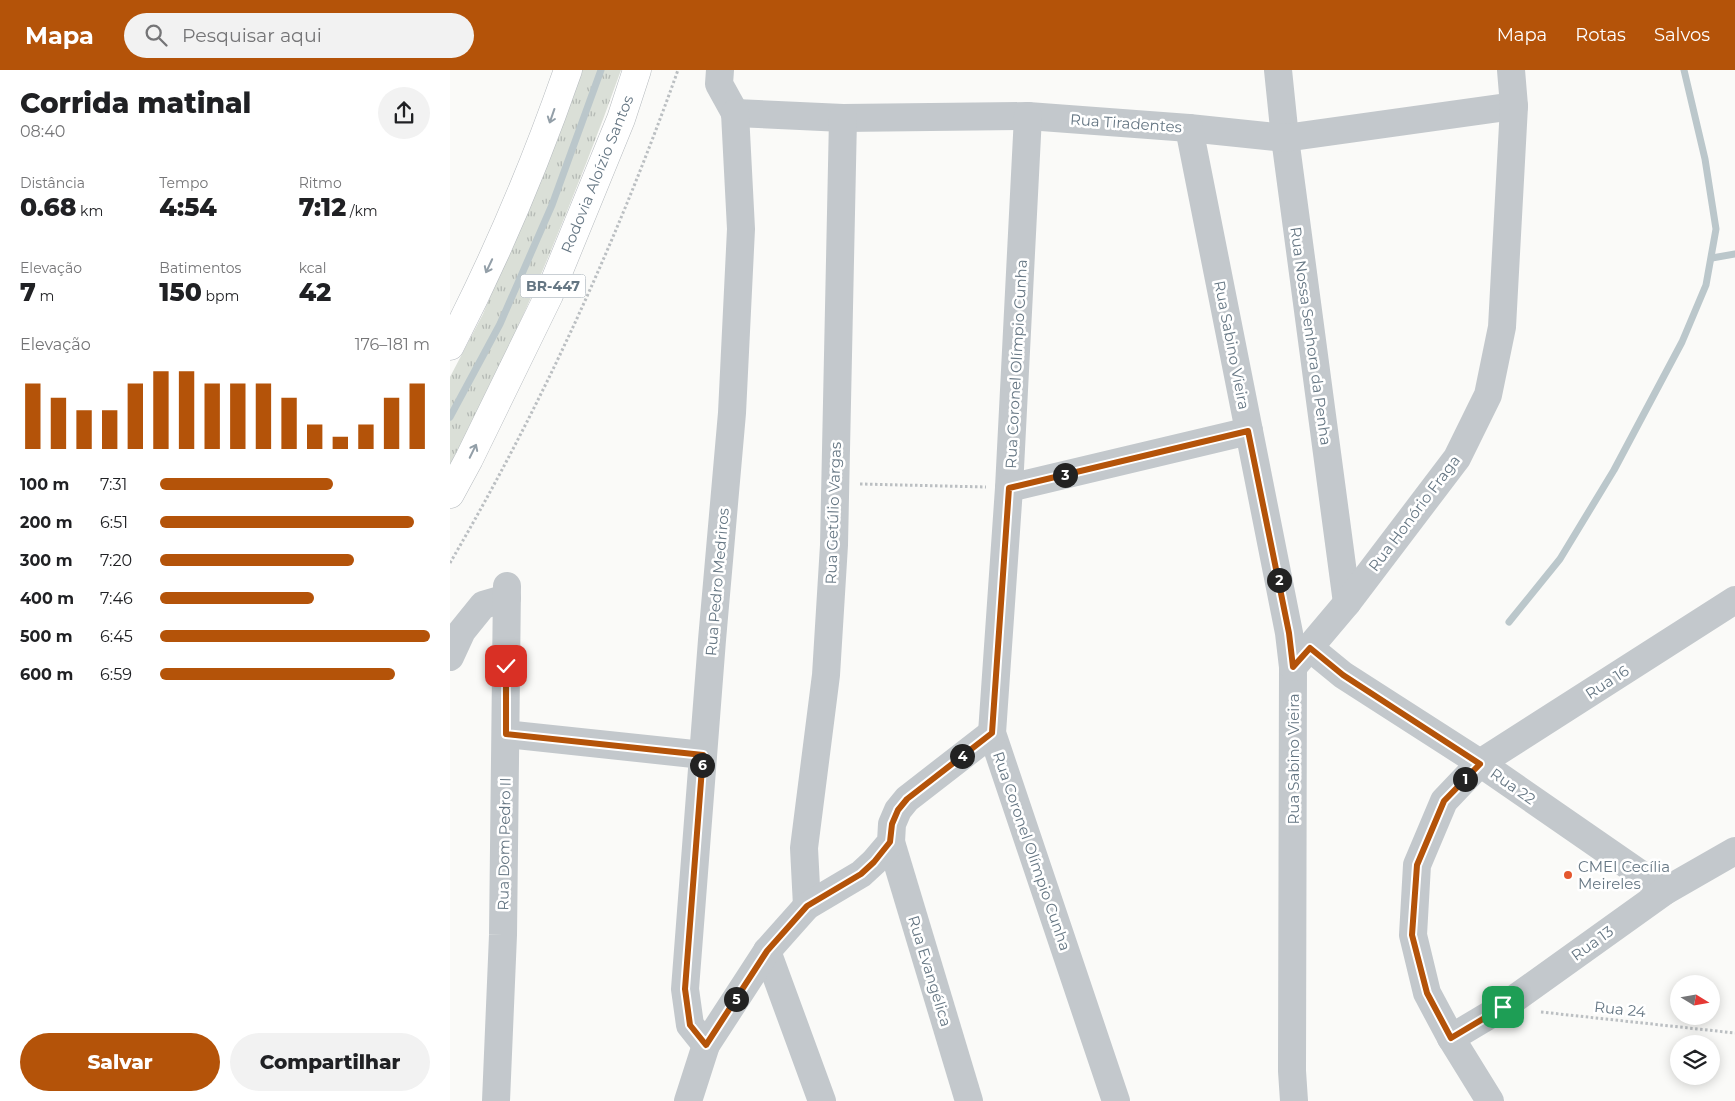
<!DOCTYPE html>
<html lang="pt">
<meta charset="utf-8">
<style>
:root{--surface:#fff;--page:#f2f2f2;--text:#202124;--muted:#757577;--accent:#b45309}
body{margin:0;font-family:Montserrat,sans-serif;background:var(--page);color:var(--text);height:100vh;display:flex;flex-direction:column;font-size:19px;white-space:nowrap}
*{box-sizing:border-box;margin:0}
p{font-size:16px;color:var(--muted)}
.icon{flex:none;width:28px;height:28px;fill:none;stroke:currentColor;stroke-width:2;stroke-linecap:round;stroke-linejoin:round}
.map{position:relative;flex:1;overflow:hidden}
.drawer{display:flex;flex-direction:column;background:var(--surface);width:450px}
.drawer>*{flex:none}
.needle{width:32px;rotate:101deg}
.controls{position:absolute;left:1220px;top:905px;display:grid;gap:10px}
.controls a{display:grid;place-items:center;width:50px;height:50px;border-radius:50%;background:var(--surface);box-shadow:0 2px 12px #0003;font-size:25px}
.pin{position:absolute;display:grid;place-items:center;width:42px;height:42px;color:#fff;margin:-21px;border-radius:10px;box-shadow:0 2px 8px #0006}
.km{position:absolute;width:25px;height:25px;margin:-12px;border-radius:50%;background:#222;color:#fff;font-size:14px;line-height:25px;text-align:center}
.round{display:grid;place-items:center;flex:none;width:52px;height:52px;border-radius:26px;background:var(--page)}
.head{display:flex;align-items:center;justify-content:space-between;height:85px;padding:0 20px}
h1{font-size:28px;font-weight:800;line-height:38px}
.stats{display:grid;grid-template-columns:repeat(3,1fr);gap:8px;height:85px;padding:5px 20px}
.stats div{display:grid;align-content:center}
.stats b{font-size:25px;font-weight:800}
.stats small{font-size:14px;font-weight:400}
.stats p{font-size:14px}
.chart{height:140px;padding:10px 20px}
.chart p{display:flex;justify-content:space-between}
.chart svg{width:100%;height:90px;margin-top:5px;stroke:var(--accent);stroke-width:6}
.button{display:flex;gap:10px;margin-top:auto;padding:10px 20px}
.button a{flex:1;height:58px;border-radius:30px;background:var(--accent);color:#fff;font-size:20px;font-weight:800;line-height:58px;text-align:center}
.button a+a{background:var(--page);color:var(--text)}
ul{padding:0 20px;list-style:none;font-size:16px}
li{display:grid;grid-template-columns:80px 60px 1fr;align-items:center;height:38px}
li i{height:12px;border-radius:6px;background:var(--accent)}
header{display:flex;align-items:center;gap:30px;box-sizing:border-box;height:70px;padding:0 25px;background:var(--accent);color:#fff}
header strong{font-size:24px}
nav{display:flex;gap:28px;margin-inline-start:auto;font-size:18px}
.search{width:350px;height:45px;background:var(--page);display:flex;align-items:center;gap:12px;box-sizing:border-box;padding:0 18px;border-radius:28px;color:var(--muted);font-size:19px}
main{display:flex;flex:1;min-height:0}
.map>svg:first-child{display:block}
.grass{fill:url(#grass-tufts)}
.lines{fill:none;stroke-linecap:round;stroke-linejoin:round}
.stream{stroke:#bbc7cb;stroke-width:7}
.major-casing{stroke:#b5babe;stroke-width:29}
.path{stroke:#bbbfc2;stroke-width:3;stroke-dasharray:2.5 2.5;stroke-linecap:butt}
.minor{stroke:#c3c8cc;stroke-width:28}
.major{stroke:#fff;stroke-width:28}
.oneway{stroke:#939fa8}
.route-casing{stroke:#fff;stroke-width:10}
.route{stroke:#b45309;stroke-width:6}
.poi-dot{fill:#e4572e;stroke:#fff;stroke-width:2}
.labels{text-anchor:middle;dominant-baseline:central;stroke-width:5;stroke-linejoin:round;paint-order:stroke}
.shield{fill:#fff;stroke:#939fa8;stroke-width:1}
.shield-label{font-size:14px;font-weight:bold;fill:#657683}
.street-label{font-size:15px;fill:#657683;stroke:#fff}
.poi-label{font-size:15px;fill:#657683;stroke:#fff;text-anchor:start}
</style>
<header>
<strong>Mapa</strong>
<div class="search"><svg class="icon" aria-label="search" viewBox="0 0 24 24"><circle cx="10" cy="10" r="6"/><path d="M15 15l6 6"/></svg>Pesquisar aqui</div>
<nav><a>Mapa</a><a>Rotas</a><a>Salvos</a></nav>
</header>
<main>
<section class="drawer">
<div class="head"><div><h1>Corrida matinal</h1><p>08:40</p></div><a class="round"><svg class="icon" aria-label="share" viewBox="0 0 24 24"><path d="M12 15V3M7 8l5-5 5 5M5 13v7h14v-7"/></svg></a></div>
<div class="stats">
<div><p>Distância</p><b>0.68<small> km</small></b></div>
<div><p>Tempo</p><b>4:54</b></div>
<div><p>Ritmo</p><b>7:12<small> /km</small></b></div>
</div>
<div class="stats">
<div><p>Elevação</p><b>7<small> m</small></b></div>
<div><p>Batimentos</p><b>150<small> bpm</small></b></div>
<div><p>kcal</p><b>42</b></div>
</div>
<div class="chart"><p><span>Elevação</span>176–181 m</p>
<svg viewBox="0 0 160 44" preserveAspectRatio="none"><path d="M5 44V12M15 44V19M25 44V25M35 44V25M45 44V12M55 44V6M65 44V6M75 44V12M85 44V12M95 44V12M105 44V19M115 44V32M125 44V38M135 44V32M145 44V19M155 44V12"/></svg>
</div>
<ul>
<li><b>100 m</b>7:31<i style="width:64%"></i></li>
<li><b>200 m</b>6:51<i style="width:94%"></i></li>
<li><b>300 m</b>7:20<i style="width:72%"></i></li>
<li><b>400 m</b>7:46<i style="width:57%"></i></li>
<li><b>500 m</b>6:45<i style="width:100%"></i></li>
<li><b>600 m</b>6:59<i style="width:87%"></i></li>
</ul>
<div class="button"><a>Salvar</a><a>Compartilhar</a></div>
</section>
<div class="map">
<svg width="1285" height="1031" viewBox="0 0 1285 1031">
<defs>
<pattern id="grass-tufts" width="24" height="20" patternUnits="userSpaceOnUse" patternTransform="scale(1.25)"><rect width="24" height="20" fill="#dadfd7"/><path d="M3 7l-1-3M5 7V3M7 7l1-3M15 17l-1-3M17 17v-4M19 17l1-3" fill="none" stroke="#b4b9b4"/></pattern>
</defs>
<rect width="100%" height="100%" fill="#fafaf8"/>
<path class="grass" d="M131,0H171C147,68 120,135 92,202C64,267 35,332 0,394V307L33,244L78,135Z"/>
<g class="lines">
<g class="stream">
<polyline points="1262,188 1285,184"/>
<polyline points="0,347 50,254 102,135 151,0"/>
<polyline points="1059,552 1110,489 1164,400 1232,272 1256,215 1266,159 1255,89 1234,0"/>
</g>
<g class="major-casing">
<g id="major">
<path d="M0,276C46,187 85,95 118,0"/>
<polyline points="0,424 19,389 99,225 171,49 187,0"/>
</g>
</g>
<g class="path">
<polyline points="410,414 536,417"/>
<path d="M0,493C91,337 167,171 228,0"/>
<polyline points="1091,942 1285,963"/>
</g>
<g class="minor">
<polyline points="270,0 269,14 285,43"/>
<polyline points="828,0 835,68 897,533"/>
<polyline points="285,43 393,48 578,46 739,58 835,68 1064,36"/>
<polyline points="578,46 559,418 542,663 666,1031"/>
<polyline points="739,58 839,563 843,597 842,1001 844,1031"/>
<polyline points="559,418 799,361"/>
<polyline points="860,578 893,605 1030,693 1215,821"/>
<polyline points="0,587 12,561 33,535 57,528"/>
<polyline points="843,597 897,533 1007,388 1038,325 1052,257 1064,36 1061,0"/>
<polyline points="56,664 253,685"/>
<polyline points="441,772 519,1031"/>
<polyline points="357,836 354,778 376,605 384,475 393,48"/>
<polyline points="317,881 372,1031"/>
<polyline points="1001,968 1053,937 1215,821 1285,781"/>
<polyline points="256,975 240,955 235,919 262,570 282,343 291,159 285,43"/>
<polyline points="46,1031 53,865 57,516"/>
<polyline points="238,1031 256,975 317,881 357,836 411,804 424,792 441,772 442,754 448,740 457,729 542,663"/>
<polyline points="1040,1031 1001,968 977,923 963,865 967,795 994,731 1030,693 1285,530"/>
</g>
<use href="#major" class="major"/>
</g>
<defs><path id="oneway-shaft" d="M-6 0H5M1.5-3L5.5 0L1.5 3" fill="none" stroke-width="1.6" stroke-linecap="round" stroke-linejoin="round" transform="scale(1.25)"/></defs>
<g class="oneway">
<use href="#oneway-shaft" transform="translate(102 46) rotate(109)"/>
<use href="#oneway-shaft" transform="translate(39 196) rotate(115)"/>
<use href="#oneway-shaft" transform="translate(23 381) rotate(-64)"/>
</g>
<g class="lines">
<g class="route-casing">
<polyline id="route" points="56,596 56,664 253,685 235,919 240,955 256,975 317,881 357,836 411,804 424,792 440,772 442,754 448,740 457,729 542,663 559,418 798,361 839,563 843,597 860,578 893,605 1030,694 994,731 967,795 962,865 977,923 1001,968 1053,937"/>
</g>
<use href="#route" class="route"/>
</g>
<circle class="poi-dot" cx="1118" cy="805" r="5"/>
<g class="labels">
<rect class="shield" x="70.5" y="204.5" width="65" height="23" rx="4"/>
<g class="shield-label">
<text x="103" y="216">BR-447</text>
</g>
<g class="street-label">
<text transform="translate(676 53) rotate(4)">Rua Tiradentes</text>
<text transform="translate(147 104) rotate(-68)">Rodovia Aloízio Santos</text>
<text transform="translate(861 266) rotate(82)">Rua Nossa Senhora da Penha</text>
<text transform="translate(782 275) rotate(79)">Rua Sabino Vieira</text>
<text transform="translate(566 294) rotate(-87)">Rua Coronel Olímpio Cunha</text>
<text transform="translate(383 443) rotate(-88)">Rua Getúlio Vargas</text>
<text transform="translate(964 443) rotate(-53)">Rua Honório Fraga</text>
<text transform="translate(267 512) rotate(-85)">Rua Pedro Medriros</text>
<text transform="translate(1157 612) rotate(-33)">Rua 16</text>
<text transform="translate(843 689) rotate(-90)">Rua Sabino Vieira</text>
<text transform="translate(1063 716) rotate(35)">Rua 22</text>
<text transform="translate(54 774) rotate(-89)">Rua Dom Pedro II</text>
<text transform="translate(582 781) rotate(71)">Rua Coronel Olímpio Cunha</text>
<text transform="translate(1142 873) rotate(-36)">Rua 13</text>
<text transform="translate(480 901) rotate(73)">Rua Evangélica</text>
<text transform="translate(1170 939) rotate(6)">Rua 24</text>
</g>
<g class="poi-label">
<text x="1128" y="796">CMEI Cecília<tspan x="1128" dy="17">Meireles</tspan></text>
</g>
</g>
</svg>
<div class="controls">
<a><svg class="needle" viewBox="-14 -14 28 28"><path d="M0-13l5 13h-10z" fill="#e53935"/><path d="M0 13l5-13h-10z" fill="#757577"/></svg></a>
<a><svg class="icon" aria-label="layers" viewBox="0 0 24 24"><path d="M12 4l9 5-9 5-9-5zM3 14l9 5 9-5"/></svg></a>
</div>
<div class="pin" style="left:1053px;top:937px;background:#1e9e55"><svg class="icon" aria-label="arrive" viewBox="0 0 24 24"><path d="M6 21V4h12l-3 4 3 4H6"/></svg></div>
<div class="pin" style="left:56px;top:596px;background:#d93025"><svg class="icon" aria-label="check" viewBox="0 0 24 24"><path d="M5 12l5 5 9-10"/></svg></div>
<b class="km" style="left:1015px;top:709px">1</b>
<b class="km" style="left:829px;top:510px">2</b>
<b class="km" style="left:615px;top:405px">3</b>
<b class="km" style="left:512px;top:686px">4</b>
<b class="km" style="left:286px;top:929px">5</b>
<b class="km" style="left:252px;top:695px">6</b>
</div>
</main>
